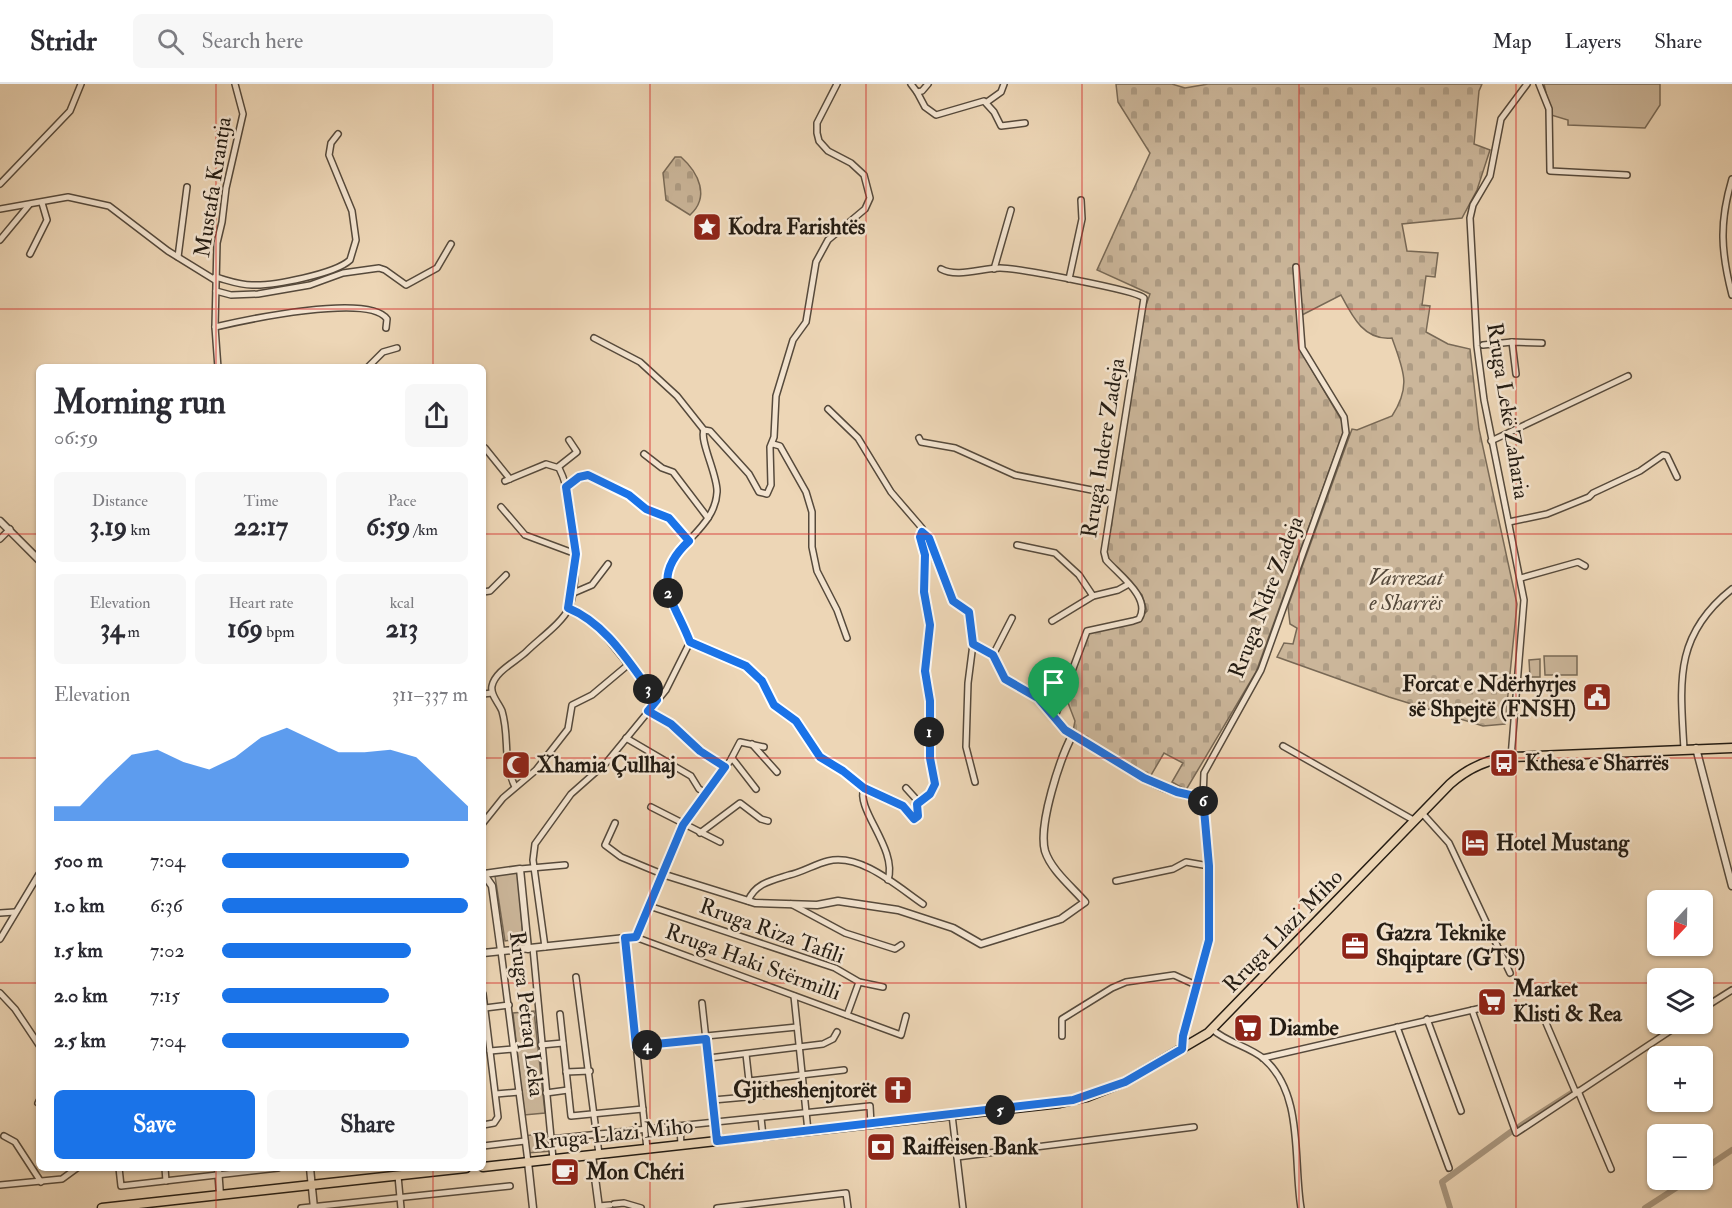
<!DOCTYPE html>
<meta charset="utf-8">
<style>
:root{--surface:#fff;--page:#f7f7f7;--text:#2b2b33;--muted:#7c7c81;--line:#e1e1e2;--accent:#1a73e8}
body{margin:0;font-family:"IM FELL Double Pica",serif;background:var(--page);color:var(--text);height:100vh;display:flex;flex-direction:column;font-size:22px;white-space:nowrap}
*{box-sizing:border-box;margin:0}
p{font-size:20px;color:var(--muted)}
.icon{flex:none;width:33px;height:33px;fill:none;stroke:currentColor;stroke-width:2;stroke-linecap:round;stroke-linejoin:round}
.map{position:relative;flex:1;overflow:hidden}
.details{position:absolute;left:36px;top:280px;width:450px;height:807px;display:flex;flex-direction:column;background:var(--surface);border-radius:9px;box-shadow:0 2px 4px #0004}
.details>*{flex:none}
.needle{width:39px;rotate:202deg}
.fabs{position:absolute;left:1647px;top:806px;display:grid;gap:12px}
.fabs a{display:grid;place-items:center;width:66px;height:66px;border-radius:9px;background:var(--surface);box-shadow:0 2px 4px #0004;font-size:30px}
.pin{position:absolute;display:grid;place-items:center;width:51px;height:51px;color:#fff;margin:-62px -26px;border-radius:50% 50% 50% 0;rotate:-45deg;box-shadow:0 0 6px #0007}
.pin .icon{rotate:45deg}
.km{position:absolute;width:30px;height:30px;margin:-15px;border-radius:50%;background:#222;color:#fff;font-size:16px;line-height:30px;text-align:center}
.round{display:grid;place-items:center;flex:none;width:63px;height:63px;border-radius:9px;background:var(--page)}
.overview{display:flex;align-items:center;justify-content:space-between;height:102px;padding:0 18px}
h1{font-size:33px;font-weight:800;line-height:45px}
.metrics{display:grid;grid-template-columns:repeat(3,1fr);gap:9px;height:102px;padding:6px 18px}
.metrics div{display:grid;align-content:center;border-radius:9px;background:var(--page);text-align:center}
.metrics b{font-size:26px;font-weight:800}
.metrics small{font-size:16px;font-weight:400}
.metrics p{font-size:16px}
.chart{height:168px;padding:12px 18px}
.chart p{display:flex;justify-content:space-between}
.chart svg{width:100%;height:108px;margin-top:6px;fill:var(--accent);opacity:.7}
.cta{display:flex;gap:12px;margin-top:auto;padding:12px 18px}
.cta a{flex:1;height:69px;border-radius:9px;background:var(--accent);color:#fff;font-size:24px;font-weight:800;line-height:69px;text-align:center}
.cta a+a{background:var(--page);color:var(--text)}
ul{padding:0 18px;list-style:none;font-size:20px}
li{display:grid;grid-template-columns:96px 72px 1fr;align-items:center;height:45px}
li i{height:15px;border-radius:8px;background:var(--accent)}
header{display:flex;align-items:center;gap:36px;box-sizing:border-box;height:84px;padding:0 30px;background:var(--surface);border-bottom:2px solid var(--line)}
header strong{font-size:28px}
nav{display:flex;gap:33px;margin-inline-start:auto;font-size:21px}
.search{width:420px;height:54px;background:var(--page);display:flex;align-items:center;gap:15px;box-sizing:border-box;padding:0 21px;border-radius:9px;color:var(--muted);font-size:22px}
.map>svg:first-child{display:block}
.green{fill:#cbb69a;stroke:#786956;stroke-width:1.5}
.cemetery{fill:url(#cemetery-stones);stroke:#786956;stroke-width:1.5}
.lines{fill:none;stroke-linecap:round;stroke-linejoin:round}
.canal{stroke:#a9977f;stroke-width:6}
.minor-casing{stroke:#564a3c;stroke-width:8}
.tertiary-casing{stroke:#564a3c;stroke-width:9}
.primary-casing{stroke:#241c13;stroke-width:11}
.minor{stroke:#f3e4d0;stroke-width:5}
.tertiary{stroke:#f3e4d0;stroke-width:6}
.primary{stroke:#edd6b6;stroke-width:8}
.route-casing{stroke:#fff;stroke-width:12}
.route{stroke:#1a73e8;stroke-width:8}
.grid{fill:none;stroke:#d62828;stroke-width:1.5;stroke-opacity:0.55}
.labels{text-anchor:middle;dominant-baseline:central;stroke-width:5;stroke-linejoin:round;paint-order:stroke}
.street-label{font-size:22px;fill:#241c13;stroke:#f3e4d0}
.poi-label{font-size:22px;font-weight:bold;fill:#241c13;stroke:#f3e4d0;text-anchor:start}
.park-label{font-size:22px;font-style:italic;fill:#564a3c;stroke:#f3e4d0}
</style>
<header>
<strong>Stridr</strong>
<div class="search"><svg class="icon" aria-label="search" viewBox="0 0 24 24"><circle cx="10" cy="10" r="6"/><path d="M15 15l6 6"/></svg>Search here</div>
<nav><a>Map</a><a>Layers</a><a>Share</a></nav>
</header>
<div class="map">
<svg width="1732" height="1124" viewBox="0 0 1732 1124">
<defs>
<pattern id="cemetery-stones" width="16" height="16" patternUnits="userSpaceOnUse" patternTransform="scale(1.5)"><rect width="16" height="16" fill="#cbb69a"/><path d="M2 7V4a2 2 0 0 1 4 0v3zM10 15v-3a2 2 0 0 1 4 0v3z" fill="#ae9c84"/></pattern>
</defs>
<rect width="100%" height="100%" fill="#edd6b6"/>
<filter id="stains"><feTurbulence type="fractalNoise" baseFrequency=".00333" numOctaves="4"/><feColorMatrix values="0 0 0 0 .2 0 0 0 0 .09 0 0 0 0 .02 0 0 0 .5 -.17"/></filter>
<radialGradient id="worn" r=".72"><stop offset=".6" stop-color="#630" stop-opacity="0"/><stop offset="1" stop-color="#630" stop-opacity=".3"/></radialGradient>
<g class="green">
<polygon points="1544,0 1660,0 1660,21 1645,44 1568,41 1568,36 1551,31"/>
<polygon points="1544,572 1577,572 1577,591 1545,591"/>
<polygon points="1540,575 1540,593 1530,593 1529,576"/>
<polygon points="515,788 518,789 523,854 505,857 495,792"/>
<polygon points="534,927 545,1029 524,1031 513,929"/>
<polygon points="550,1048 552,1067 527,1069 524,1052"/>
</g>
<g class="cemetery">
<path d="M1116,0H1172L1185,4L1208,0H1482L1479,7L1474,60L1490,66L1477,106L1462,134L1402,140L1407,167L1438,169L1435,193L1426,192L1422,221L1430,222L1426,248L1448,260L1470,265L1479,345L1517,520L1505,640L1483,642L1389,613L1277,573L1284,559L1293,560L1297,544L1290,540L1288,522L1352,345L1357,346L1392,332C1412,301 1403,286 1392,254C1364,257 1352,232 1341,211L1302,231L1299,188L1294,189L1299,264L1342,337L1343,349L1256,588L1186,706L1172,698L1183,679L1164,669L1150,693L1073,647L1075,637L1065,611L1089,548L1135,539L1147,527L1142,511L1109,477L1106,469L1144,227L1150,210L1097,186L1150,69L1118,18Z"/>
<path d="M675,73H681C699,89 710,113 690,131L666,116L663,89Z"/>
</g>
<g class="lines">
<g class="canal">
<polyline points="1520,1042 1573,1008"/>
<polyline points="1702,1086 1732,1066"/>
<polyline points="1450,1124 1442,1098 1512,1047"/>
<polyline points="1645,1124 1690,1095"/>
</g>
<g class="minor-casing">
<g id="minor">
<polyline points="911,0 917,8 922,7 928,0"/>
<polyline points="1539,0 1549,25 1550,87 1627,91"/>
<polyline points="917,8 925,23 936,31 984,17 994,28 1001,42 1025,39"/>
<polyline points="987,18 1001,8 1004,0"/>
<path d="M1732,95C1719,139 1721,168 1732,211"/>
<polyline points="0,100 70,27 81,0"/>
<polyline points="0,125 68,113 109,122 168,167 215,196"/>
<polyline points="0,156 29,121"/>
<polyline points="30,170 47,136 42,119"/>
<polyline points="178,173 187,103"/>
<path d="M941,185C957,194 982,184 1000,184C1016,184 1136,206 1144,214L1104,468L1106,476C1119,491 1152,514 1139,535L1133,537L1087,547L1054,635"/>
<polyline points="994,185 1011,126"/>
<path d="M215,193C227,196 239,201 252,201C273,202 335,190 350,176L356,156L352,127L329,71L331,59L338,50"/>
<polyline points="1069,195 1082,135 1081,116"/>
<polyline points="216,207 231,211 258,210 310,201 343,189 379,184 385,186 406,201 437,184 451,160"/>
<path d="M215,243C245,236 369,209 387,235L386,244"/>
<polyline points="594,254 640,278 677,312 704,346 710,347 749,390 759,408 767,410 771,401 770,363 774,353 776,312 793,256 806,238 816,178 828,156 865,125 870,114 864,91 851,79 828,67 819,57 817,49 817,39 837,0"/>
<polyline points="1512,258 1516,290"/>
<polyline points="1483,261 1512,258 1542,259"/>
<polyline points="218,284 215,243 217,159 222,138 226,104 243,30 235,0"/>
<polyline points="367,284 383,268 397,264"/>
<polyline points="828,325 858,354 891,408 922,444 953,517 969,528 973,560 968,599 966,663 975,698"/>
<polyline points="919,354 921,358 955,364 1015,391 1112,410"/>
<polyline points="1491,357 1628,292"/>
<polyline points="773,360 780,362 806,408 812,428 812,463 817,487 837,526 847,554"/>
<polyline points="485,364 510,395"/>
<polyline points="644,370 662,384 673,388 708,434"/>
<polyline points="558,383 577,368 569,356"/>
<path d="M505,397L546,380L559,384C574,413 581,493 569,524C562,539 539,555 527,567C517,577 495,587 492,602C490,611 499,619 502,627C510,654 502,676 515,703"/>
<polyline points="566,403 579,393 592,392 629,411 646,425 669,434 689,457"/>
<polyline points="501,423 525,451 576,470"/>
<polyline points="1509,438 1547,430 1589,413 1593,409 1640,387 1663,371 1667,372 1677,393"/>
<polyline points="0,455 10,445"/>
<polyline points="1017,461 1055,469 1079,491 1093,512"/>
<polyline points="1521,494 1578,478 1585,482"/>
<polyline points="483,508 490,507 506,491"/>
<polyline points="571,510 592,501 608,480"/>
<polyline points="569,524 598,543 657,616"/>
<polyline points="1052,537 1093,512 1118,506 1127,501"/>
<polyline points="690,558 746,582 762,597 774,621 796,637 820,673 843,687 864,704 903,722 916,735 916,715 906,704"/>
<polyline points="973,560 993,571 1005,595 1038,614 1060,642 1073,650"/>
<polyline points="993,571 1012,534"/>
<polyline points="483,610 492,609"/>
<polyline points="648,627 671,640 700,667 725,683"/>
<polyline points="626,654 691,692 699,705 706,709"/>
<polyline points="752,660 777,688"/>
<polyline points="1283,662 1415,737"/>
<path d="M1684,665C1680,597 1674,551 1732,505"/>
<polyline points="1511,673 1524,516 1484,316 1477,262 1470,134 1473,121 1490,92 1501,35 1527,0"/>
<polyline points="732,674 756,705"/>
<path d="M864,704C855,725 898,765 888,796"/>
<polyline points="1203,714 1204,689 1261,586 1346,349 1344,333 1302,264 1296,183"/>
<polyline points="917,720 930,710 935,700 930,674 930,617 925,587 929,541 924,508 925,471 920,453 922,448"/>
<polyline points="651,723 720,758"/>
<polyline points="1422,729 1449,759 1510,889"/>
<polyline points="483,739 503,714 536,686 568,645 572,621 592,611 629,580"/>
<polyline points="615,739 605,761 621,773 662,790 683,741 730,677 740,658 764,663"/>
<polyline points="700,749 740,719 761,735 768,737"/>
<polyline points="520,785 565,781"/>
<polyline points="1116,797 1173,785 1186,778 1209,782"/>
<path d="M748,817C755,799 773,796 789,791C803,788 815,780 828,777C861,769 898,803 923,820"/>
<polyline points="791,820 845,849 895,865 901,861"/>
<polyline points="649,822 835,884 859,898 883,903"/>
<polyline points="0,829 15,828"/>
<polyline points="635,853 901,951 906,932"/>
<polyline points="625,854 647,1065"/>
<polyline points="0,855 39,790"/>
<path d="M545,863L533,776L535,760L571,710L606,679L666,606L690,558C684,542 670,525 667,508C659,464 715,450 717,408C718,392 699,356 704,346"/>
<polyline points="533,864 553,1075"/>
<polyline points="501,867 528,1078"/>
<polyline points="576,893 599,1070"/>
<polyline points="0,909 15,925 39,961"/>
<polyline points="483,910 498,1033 494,1039 483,1041"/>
<polyline points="794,912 808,1047"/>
<polyline points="702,919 717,1057"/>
<polyline points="485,924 509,921"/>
<polyline points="1702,925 1732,906"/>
<polyline points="1472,926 1516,1049 1682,939"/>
<polyline points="560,930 571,1032 643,1025"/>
<polyline points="847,931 859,898"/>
<polyline points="1427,935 1461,1027"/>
<polyline points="1546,939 1576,1009"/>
<polyline points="1397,943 1449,1084"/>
<path d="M1212,945C1227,959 1249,962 1264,975C1304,1010 1293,1076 1301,1124"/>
<polyline points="706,952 797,943"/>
<polyline points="1062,952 1062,935 1112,904 1126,898 1174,891 1198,902"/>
<polyline points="541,961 563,959"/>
<polyline points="636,962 707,955"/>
<polyline points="490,967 513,965"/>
<polyline points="746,970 749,997 844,986"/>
<polyline points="709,974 823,960 833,955 837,948"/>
<polyline points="1263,974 1499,920"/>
<polyline points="566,988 590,987"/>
<polyline points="1578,1007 1611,1085"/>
<polyline points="546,1009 568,1006"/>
<polyline points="496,1010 519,1008"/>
<polyline points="713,1016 804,1008"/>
<polyline points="38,1019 39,1017"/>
<polyline points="952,1031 963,1124"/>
<polyline points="761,1034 763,1052"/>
<polyline points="680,1042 681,1061"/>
<polyline points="4,1052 15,1058 41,1098"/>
<polyline points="551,1055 870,1022 871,1040"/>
<polyline points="483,1062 525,1057"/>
<polyline points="957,1073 1194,1043"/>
<polyline points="119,1084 121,1102 278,1084"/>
<polyline points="165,1084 166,1097"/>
<polyline points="398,1092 401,1124"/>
<polyline points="0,1101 62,1095 77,1084"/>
<polyline points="614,1120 624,1119 641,1124"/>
<polyline points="599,1122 610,1121"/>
<polyline points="301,1124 510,1102"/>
<polyline points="717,1124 846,1109 848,1124"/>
</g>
</g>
<g class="tertiary-casing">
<g id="tertiary">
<polyline points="0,437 39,476"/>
<polyline points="1696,664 1732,802"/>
<polyline points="483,789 492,802 501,867"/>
<polyline points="484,790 520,785 528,865"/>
<path d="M483,869L635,853L662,790L755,819L817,821L838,817L898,826L953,844L981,860L1061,835L1085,818C1072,803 1051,786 1045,767C1038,741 1060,674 1073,650C1112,674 1155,710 1203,714L1209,782V856L1183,952L1182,965"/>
<polyline points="592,1071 599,1124"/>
<polyline points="528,1078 533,1124"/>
<polyline points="218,1084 220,1111"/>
<polyline points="310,1084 314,1124"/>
</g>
</g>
<g class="primary-casing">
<g id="primary">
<path d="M483,1083L1060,1019L1087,1013L1125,998L1208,949L1450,700C1468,684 1487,675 1511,673L1732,664"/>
<polyline points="102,1124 466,1084"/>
</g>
</g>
<use href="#minor" class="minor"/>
<use href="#tertiary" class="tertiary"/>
<use href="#primary" class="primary"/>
</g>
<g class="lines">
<g class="route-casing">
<path id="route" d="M588,391L629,411L646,425L669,434L689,457C648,495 675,518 690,558L746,582L762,597L774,621L796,637L820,673L843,687L864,704L903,722L914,735L918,732L917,720L930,710L935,700L930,674V617L925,587L930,541L924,508L925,471L920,453L922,448L929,454L953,517L969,528L973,560L993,571L1005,595L1038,614L1065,646L1144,694L1177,708L1203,714L1209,782V856L1183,952L1182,965L1125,998L1073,1016L717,1057L706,955L636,962L625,854L636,853L683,741L725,683L700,667L671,640L648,627L657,616C632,584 608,540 568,524L576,470L566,403L579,393Z"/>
</g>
<use href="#route" class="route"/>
</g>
<path class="grid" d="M216,0V284M433,0V284M650,0V1124M866,0V1124M1082,0V1124M1299,0V1124M1516,0V1124M0,225H1732M0,450H39M483,450H1732M0,674H39M483,674H1732M0,899H39M483,899H1658M1702,899H1732M216,1084V1124M433,1084V1124"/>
<defs>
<g id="sight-square" transform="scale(1.5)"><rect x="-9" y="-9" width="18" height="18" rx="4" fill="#8f2418" stroke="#f3e4d0"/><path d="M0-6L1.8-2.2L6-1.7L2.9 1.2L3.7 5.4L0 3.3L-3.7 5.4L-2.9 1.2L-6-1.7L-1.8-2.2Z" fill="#fff"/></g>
<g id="civic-square" transform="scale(1.5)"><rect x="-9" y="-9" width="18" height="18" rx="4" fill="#8f2418" stroke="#f3e4d0"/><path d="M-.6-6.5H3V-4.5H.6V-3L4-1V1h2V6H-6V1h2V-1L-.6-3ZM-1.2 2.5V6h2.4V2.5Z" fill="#fff"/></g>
<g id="bus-square" transform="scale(1.5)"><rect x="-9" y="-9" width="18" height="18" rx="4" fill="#8f2418" stroke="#f3e4d0"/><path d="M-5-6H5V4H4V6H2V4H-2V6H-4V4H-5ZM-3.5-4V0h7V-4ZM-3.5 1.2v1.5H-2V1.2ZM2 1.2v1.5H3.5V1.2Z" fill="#fff"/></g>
<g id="mosque-square" transform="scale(1.5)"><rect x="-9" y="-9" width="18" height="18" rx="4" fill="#8f2418" stroke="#f3e4d0"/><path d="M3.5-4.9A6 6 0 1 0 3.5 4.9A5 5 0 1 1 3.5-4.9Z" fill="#fff"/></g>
<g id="hotel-square" transform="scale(1.5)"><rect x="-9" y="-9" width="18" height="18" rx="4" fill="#8f2418" stroke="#f3e4d0"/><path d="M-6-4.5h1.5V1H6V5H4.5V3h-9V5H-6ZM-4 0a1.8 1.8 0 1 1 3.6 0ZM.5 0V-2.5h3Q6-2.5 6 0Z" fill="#fff"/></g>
<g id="office-square" transform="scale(1.5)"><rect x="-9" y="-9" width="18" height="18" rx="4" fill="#8f2418" stroke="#f3e4d0"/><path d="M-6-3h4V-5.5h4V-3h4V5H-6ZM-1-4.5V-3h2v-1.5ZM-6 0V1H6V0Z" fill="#fff"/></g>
<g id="supermarket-square" transform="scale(1.5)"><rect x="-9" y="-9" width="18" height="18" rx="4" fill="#8f2418" stroke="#f3e4d0"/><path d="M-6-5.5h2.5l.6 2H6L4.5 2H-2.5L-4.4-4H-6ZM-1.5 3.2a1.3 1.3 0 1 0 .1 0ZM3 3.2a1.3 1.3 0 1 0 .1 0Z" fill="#fff"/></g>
<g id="church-square" transform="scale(1.5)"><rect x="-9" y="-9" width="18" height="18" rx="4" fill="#8f2418" stroke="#f3e4d0"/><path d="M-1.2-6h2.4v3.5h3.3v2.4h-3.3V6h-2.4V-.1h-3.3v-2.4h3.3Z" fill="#fff"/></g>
<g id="bank-square" transform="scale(1.5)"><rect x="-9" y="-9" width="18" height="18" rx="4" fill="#8f2418" stroke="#f3e4d0"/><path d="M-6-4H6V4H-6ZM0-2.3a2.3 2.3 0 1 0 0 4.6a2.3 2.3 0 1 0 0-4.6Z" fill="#fff"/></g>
<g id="cafe-square" transform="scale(1.5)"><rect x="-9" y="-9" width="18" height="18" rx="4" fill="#8f2418" stroke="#f3e4d0"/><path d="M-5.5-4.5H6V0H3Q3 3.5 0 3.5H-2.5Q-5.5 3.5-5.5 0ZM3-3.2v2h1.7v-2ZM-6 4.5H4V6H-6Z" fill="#fff"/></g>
</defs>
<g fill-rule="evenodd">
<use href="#sight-square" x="707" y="143"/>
<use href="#civic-square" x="1597" y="613"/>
<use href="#bus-square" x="1504" y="679"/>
<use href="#mosque-square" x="516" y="681"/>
<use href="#hotel-square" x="1475" y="759"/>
<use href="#office-square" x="1355" y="862"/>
<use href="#supermarket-square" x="1492" y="918"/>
<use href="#supermarket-square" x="1248" y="944"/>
<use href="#church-square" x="898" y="1006"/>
<use href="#bank-square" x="881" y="1063"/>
<use href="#cafe-square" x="565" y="1088"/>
</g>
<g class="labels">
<g class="street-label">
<text transform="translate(213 103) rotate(-81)">Mustafa Krantja</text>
<text transform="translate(1508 327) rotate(81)">Rruga Lekë Zaharia</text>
<text transform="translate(1103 364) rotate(-81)">Rruga Indere Zadeja</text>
<text transform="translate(1266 513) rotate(-69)">Rruga Ndre Zadeja</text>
<text transform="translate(772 847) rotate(20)">Rruga Riza Tafili</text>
<text transform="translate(1283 847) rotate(-46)">Rruga Llazi Miho</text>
<text transform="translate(753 878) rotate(20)">Rruga Haki Stërmilli</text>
<text transform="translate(527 930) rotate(83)">Rruga Petraq Leka</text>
<text transform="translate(613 1050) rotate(-6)">Rruga Llazi Miho</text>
</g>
<g class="poi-label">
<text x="728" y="143">Kodra Farishtës</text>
<text x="1576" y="600" text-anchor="end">Forcat e Ndërhyrjes<tspan x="1576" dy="25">së Shpejtë (FNSH)</tspan></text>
<text x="1525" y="679">Kthesa e Sharrës</text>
<text x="537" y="681">Xhamia Çullhaj</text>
<text x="1496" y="759">Hotel Mustang</text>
<text x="1376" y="849">Gazra Teknike<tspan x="1376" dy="25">Shqiptare (GTS)</tspan></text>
<text x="1513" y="905">Market<tspan x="1513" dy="25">Klisti &amp; Rea</tspan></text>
<text x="1269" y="944">Diambe</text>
<text x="877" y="1006" text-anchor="end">Gjitheshenjtorët</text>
<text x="902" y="1063">Raiffeisen Bank</text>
<text x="586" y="1088">Mon Chéri</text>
</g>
<g class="park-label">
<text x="1406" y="494">Varrezat<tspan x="1406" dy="25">e Sharrës</tspan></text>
</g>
</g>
<rect width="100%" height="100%" filter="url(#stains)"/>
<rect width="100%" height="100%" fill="url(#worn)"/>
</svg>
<div class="fabs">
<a><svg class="needle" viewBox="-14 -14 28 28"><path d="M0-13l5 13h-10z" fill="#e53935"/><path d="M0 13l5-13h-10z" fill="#7c7c81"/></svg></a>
<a><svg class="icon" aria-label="layers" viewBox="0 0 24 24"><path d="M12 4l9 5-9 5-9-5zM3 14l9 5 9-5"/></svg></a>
<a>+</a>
<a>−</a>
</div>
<div class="pin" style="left:1054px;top:635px;background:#1e9e55"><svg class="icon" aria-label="arrive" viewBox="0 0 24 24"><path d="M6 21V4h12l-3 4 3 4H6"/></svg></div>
<b class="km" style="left:929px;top:648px">1</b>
<b class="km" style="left:668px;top:509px">2</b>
<b class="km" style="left:648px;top:605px">3</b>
<b class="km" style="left:647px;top:961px">4</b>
<b class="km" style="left:1000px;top:1026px">5</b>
<b class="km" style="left:1203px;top:717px">6</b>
<section class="details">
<div class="overview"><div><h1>Morning run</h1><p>06:59</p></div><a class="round"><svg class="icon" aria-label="share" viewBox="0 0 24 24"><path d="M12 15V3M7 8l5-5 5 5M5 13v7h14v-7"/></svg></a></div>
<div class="metrics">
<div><p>Distance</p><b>3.19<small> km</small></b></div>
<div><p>Time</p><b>22:17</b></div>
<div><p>Pace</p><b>6:59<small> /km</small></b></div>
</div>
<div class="metrics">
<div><p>Elevation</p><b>34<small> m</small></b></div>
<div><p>Heart rate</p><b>169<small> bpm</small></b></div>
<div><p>kcal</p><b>213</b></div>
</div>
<div class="chart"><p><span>Elevation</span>311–337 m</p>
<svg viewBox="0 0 160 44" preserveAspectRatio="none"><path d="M0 44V38L10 38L20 27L30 17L40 15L50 20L60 23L70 18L80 10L90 6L100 11L110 16L120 16L130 15L140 18L150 28L160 38V44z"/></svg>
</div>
<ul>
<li><b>500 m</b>7:04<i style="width:76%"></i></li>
<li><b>1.0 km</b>6:36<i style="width:100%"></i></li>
<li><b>1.5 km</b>7:02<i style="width:77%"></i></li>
<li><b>2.0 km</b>7:15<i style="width:68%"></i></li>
<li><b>2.5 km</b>7:04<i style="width:76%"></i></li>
</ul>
<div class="cta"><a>Save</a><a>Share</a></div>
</section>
</div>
